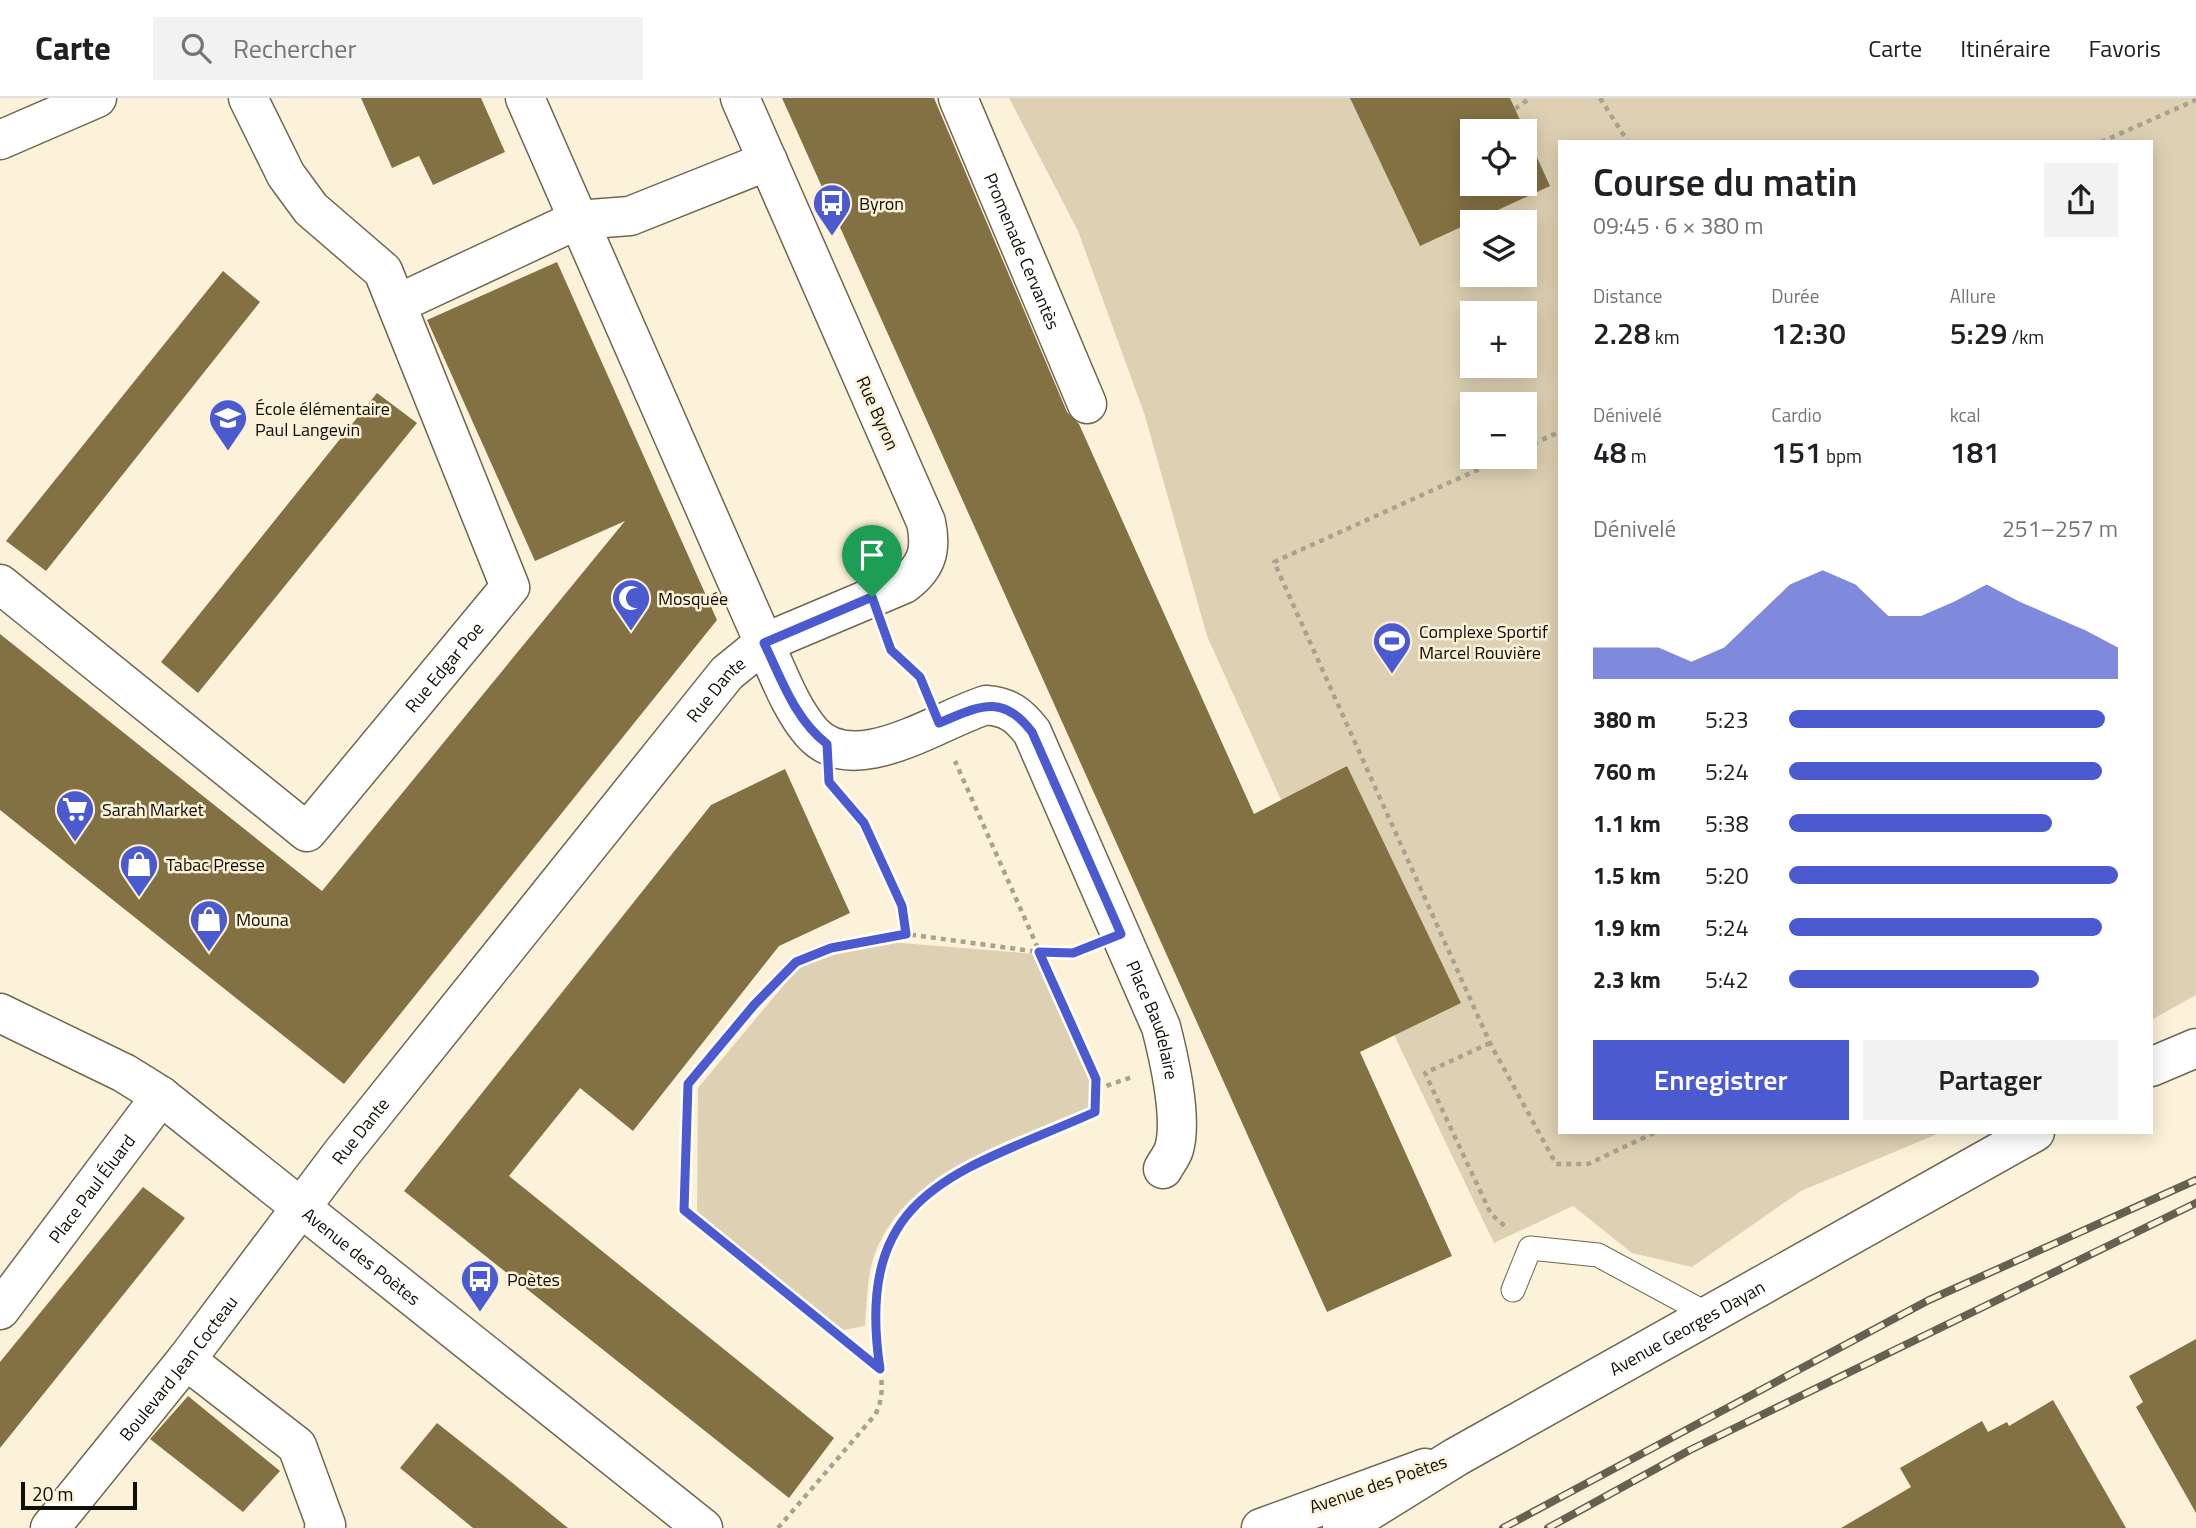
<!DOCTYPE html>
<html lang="fr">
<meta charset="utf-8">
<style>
:root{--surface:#fff;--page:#f2f2f2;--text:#202124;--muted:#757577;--line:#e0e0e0;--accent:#4b5acf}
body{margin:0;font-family:"Titillium Web",sans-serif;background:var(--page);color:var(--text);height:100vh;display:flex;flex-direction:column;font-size:26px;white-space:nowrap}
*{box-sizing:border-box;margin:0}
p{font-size:23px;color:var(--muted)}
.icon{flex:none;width:38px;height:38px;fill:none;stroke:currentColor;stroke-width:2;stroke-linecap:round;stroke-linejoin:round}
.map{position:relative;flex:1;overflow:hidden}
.drawer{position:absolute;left:1558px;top:42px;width:595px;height:994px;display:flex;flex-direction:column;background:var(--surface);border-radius:0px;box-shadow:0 4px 18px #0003}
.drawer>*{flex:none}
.tools{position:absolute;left:1460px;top:21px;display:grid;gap:14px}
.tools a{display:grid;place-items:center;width:77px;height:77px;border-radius:0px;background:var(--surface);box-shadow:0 4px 18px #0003;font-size:35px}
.scale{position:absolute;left:21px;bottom:18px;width:116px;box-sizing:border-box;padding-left:7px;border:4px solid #110e06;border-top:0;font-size:19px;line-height:24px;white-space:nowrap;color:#110e06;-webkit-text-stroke:5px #fcf2d9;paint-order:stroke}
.pin{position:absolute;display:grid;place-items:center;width:60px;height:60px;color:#fff;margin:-72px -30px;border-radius:50% 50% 50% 0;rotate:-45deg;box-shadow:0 0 7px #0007}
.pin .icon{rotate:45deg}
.round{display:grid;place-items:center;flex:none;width:74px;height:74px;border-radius:0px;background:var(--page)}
.headline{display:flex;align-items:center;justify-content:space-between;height:119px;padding:0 35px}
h1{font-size:38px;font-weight:600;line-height:52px}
.figures{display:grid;grid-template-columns:repeat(3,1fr);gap:10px;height:119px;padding:7px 35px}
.figures div{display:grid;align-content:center}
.figures b{font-size:30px;font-weight:600}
.figures small{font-size:19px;font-weight:400}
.figures p{font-size:19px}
.chart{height:196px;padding:14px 35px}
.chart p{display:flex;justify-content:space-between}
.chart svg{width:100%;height:126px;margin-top:7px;fill:var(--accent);opacity:.7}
.primary-button{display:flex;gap:14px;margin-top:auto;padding:14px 35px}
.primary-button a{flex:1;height:80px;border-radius:0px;background:var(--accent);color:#fff;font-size:28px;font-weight:600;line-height:80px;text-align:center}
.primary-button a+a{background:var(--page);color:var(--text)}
ul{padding:0 35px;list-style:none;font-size:23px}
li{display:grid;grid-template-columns:112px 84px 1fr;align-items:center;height:52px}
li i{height:18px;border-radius:9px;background:var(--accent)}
header{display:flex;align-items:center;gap:42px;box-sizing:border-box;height:98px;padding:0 35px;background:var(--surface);border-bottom:2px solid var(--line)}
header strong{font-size:33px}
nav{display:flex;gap:38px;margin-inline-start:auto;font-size:24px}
.search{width:490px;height:63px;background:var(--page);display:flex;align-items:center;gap:18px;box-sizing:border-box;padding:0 24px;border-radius:0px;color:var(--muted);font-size:26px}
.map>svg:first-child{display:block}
.green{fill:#ded1b3;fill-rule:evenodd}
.building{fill:#847143;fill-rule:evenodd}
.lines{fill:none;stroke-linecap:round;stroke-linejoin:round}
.lane-casing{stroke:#706651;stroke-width:25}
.street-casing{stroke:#706651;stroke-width:41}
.secondary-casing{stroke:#706651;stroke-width:41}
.path{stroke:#a9a28f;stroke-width:4.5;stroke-dasharray:5 5;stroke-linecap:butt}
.lane{stroke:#fff;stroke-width:23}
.street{stroke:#fff;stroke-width:38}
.secondary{stroke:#fff;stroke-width:38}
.rail-casing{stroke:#656052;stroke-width:8}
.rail{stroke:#fcf2d9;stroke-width:5;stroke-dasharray:16;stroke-linecap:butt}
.route-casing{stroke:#fff;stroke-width:14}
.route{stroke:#4b5acf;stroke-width:9}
.labels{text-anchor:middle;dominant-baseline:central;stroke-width:5;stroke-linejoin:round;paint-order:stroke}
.poi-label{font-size:18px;fill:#110e06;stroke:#fcf2d9;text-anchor:start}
.street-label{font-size:18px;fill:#110e06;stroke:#fcf2d9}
</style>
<header>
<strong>Carte</strong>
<div class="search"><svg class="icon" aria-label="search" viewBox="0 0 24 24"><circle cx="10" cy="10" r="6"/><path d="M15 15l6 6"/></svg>Rechercher</div>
<nav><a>Carte</a><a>Itinéraire</a><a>Favoris</a></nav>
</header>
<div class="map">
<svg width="2196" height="1430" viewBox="0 0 2196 1430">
<rect width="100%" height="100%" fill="#fcf2d9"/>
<g class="green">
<path d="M1009,0H2196V897L2151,922V44H1559V1034H1942L1801,1093L1692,1169L1632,1155L1573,1108L1494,1145L1281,702L1207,538L1145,318L1078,133ZM1472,33H1524V86H1472ZM1472,124H1524V177H1472ZM1472,215H1524V268H1472ZM1472,306H1524V359H1472Z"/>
<path d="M890,844L1035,856L1090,981V1009C1015,1042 912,1069 877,1150C867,1173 867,1203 865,1228L843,1232L697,1115L698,990L798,870L841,854Z"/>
</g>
<g class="building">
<polygon points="361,0 481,0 505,54 433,87 419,58 392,70"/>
<polygon points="782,0 934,0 1067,314 1079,326 1254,716 1347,668 1461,905 1360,954 1452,1158 1327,1214"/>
<path d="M1350,0H1510L1550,88L1420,148ZM1472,33H1524V86H1472Z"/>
<polygon points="557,164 717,522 344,986 0,712 0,536 322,793 625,423 535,463 427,222"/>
<polygon points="223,173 260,204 46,473 6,443"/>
<polygon points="377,295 417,325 198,595 161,564"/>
<polygon points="785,671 850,815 779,848 633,1033 580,990 509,1078 834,1340 789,1400 404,1093 711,707"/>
<polygon points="143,1089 185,1120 0,1350 0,1264"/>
<polygon points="2196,1241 2196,1415 2136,1309 2143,1304 2129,1278"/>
<polygon points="188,1298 280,1373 243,1414 150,1341"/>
<polygon points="2053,1302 2126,1430 1841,1430 1911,1389 1900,1370 1982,1323 1988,1334 2007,1324 2009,1328"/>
<polygon points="437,1325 504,1378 568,1430 473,1430 400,1370"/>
</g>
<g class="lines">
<g class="lane-casing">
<polyline id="lane" points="1513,1192 1530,1150 1598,1157 1709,1217"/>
</g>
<g class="street-casing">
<g id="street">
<path id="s1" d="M525,0L764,545C778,574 790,610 812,635C854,682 938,622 986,607C1008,609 1018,616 1032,634L1161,929C1169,960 1183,1021 1174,1051C1172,1058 1166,1065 1163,1071"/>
<path id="s2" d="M958,0L1087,306"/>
<polyline points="0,42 97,0"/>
<polyline points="397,206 577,122 630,118 768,63"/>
<path id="s3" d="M0,486L307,734L510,489L383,173L311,111L286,77L248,0"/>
<path id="s4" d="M0,915L124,975L161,998L703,1430"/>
<path id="s5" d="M0,1212L161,998"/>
<polyline points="186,1262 297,1348 326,1427 324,1430"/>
<path id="s6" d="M50,1430L186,1262L342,1055L727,575L764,545L904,486C927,469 932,452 926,424L740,0"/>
<polyline points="1261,1430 1425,1370"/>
</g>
</g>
<g class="secondary-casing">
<g id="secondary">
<polyline points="2151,969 2196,950"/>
<path id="s7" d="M1342,1430L1456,1359L2035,1034"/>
</g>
</g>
<g class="path">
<polyline points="1600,0 1628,44"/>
<polyline points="1515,11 1530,0"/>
<polyline points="2101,44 2196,2"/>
<polyline points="1524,350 1559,334"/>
<polyline points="1506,359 1274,464 1490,945 1556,1066 1588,1066 1656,1034"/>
<path d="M886,536C894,560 916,568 924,591"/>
<polyline points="834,690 864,725 902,808 906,836"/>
<polyline points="1490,945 1425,975 1491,1116 1508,1131"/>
<polyline points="1097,991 1132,979"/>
<polyline points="880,1270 684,1112 688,986 754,907 796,864 831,850 906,836 1039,854 1073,855 1084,851"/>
<path d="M778,1430L875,1317C891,1288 873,1255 874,1223C878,1081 985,1063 1095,1014L1096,981L955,663"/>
</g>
<use href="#lane" class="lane"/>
<use href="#street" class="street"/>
<use href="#secondary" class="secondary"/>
<g class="rail-casing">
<g id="rail">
<polyline points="1503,1430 1929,1202 2196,1082"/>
<polyline points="1548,1430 1690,1352 2196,1105"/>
</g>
</g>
<use href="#rail" class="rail"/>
</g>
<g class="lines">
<g class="route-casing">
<path id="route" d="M872,499L891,552L920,579L939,625C978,609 1002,594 1032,634L1121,836L1073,855L1039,854L1096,981L1095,1014C958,1075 853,1091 880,1271L684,1112L688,986L754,907L796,864L831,850L906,836L902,808L864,725L829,684L827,646C795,622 781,580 764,545Z"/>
</g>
<use href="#route" class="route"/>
</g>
<defs>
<g id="bus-pin" transform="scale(2.0125)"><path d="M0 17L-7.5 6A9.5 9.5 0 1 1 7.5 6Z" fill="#4b5acf" stroke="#fcf2d9"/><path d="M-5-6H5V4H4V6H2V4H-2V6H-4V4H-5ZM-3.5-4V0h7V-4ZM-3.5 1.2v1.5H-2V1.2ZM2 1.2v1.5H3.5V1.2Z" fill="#fff"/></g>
<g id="school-pin" transform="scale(2.0125)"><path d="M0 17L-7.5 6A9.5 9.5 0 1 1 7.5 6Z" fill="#4b5acf" stroke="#fcf2d9"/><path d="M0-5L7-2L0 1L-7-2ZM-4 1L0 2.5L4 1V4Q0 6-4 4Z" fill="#fff"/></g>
<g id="mosque-pin" transform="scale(2.0125)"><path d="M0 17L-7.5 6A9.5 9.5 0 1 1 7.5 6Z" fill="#4b5acf" stroke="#fcf2d9"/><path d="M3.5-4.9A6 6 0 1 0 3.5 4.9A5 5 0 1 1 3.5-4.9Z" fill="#fff"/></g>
<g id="stadium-pin" transform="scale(2.0125)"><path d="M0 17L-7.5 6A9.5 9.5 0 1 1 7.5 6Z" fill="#4b5acf" stroke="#fcf2d9"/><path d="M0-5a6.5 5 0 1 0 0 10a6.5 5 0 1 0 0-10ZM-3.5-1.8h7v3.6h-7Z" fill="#fff"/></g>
<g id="supermarket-pin" transform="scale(2.0125)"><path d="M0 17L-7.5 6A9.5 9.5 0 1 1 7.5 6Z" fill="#4b5acf" stroke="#fcf2d9"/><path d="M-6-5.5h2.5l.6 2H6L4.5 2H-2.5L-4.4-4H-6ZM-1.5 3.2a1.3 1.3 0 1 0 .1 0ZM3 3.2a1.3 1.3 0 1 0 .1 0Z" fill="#fff"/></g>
<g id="shop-pin" transform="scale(2.0125)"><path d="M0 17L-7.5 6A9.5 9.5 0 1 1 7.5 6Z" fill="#4b5acf" stroke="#fcf2d9"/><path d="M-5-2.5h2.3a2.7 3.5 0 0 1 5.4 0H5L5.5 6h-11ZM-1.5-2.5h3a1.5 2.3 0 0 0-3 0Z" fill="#fff"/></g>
</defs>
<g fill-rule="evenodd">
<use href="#bus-pin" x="832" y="105"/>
<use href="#school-pin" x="228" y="320"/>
<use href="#mosque-pin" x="631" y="500"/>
<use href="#stadium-pin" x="1392" y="543"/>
<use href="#supermarket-pin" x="75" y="711"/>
<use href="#shop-pin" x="139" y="766"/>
<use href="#shop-pin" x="209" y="821"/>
<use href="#bus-pin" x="480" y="1181"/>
</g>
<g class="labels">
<g class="poi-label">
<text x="859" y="105">Byron</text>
<text x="255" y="310">École élémentaire<tspan x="255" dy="21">Paul Langevin</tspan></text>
<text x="658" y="500">Mosquée</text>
<text x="1419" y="533">Complexe Sportif<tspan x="1419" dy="21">Marcel Rouvière</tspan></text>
<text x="102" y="711">Sarah Market</text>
<text x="166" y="766">Tabac Presse</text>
<text x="236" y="821">Mouna</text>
<text x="507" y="1181">Poètes</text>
</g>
<g class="street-label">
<text stroke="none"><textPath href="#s2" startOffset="166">Promenade Cervantès</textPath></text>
<text transform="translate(878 315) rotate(66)">Rue Byron</text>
<text stroke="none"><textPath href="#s3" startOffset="609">Rue Edgar Poe</textPath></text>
<text stroke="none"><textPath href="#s6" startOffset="1071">Rue Dante</textPath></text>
<text stroke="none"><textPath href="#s1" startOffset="1253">Place Baudelaire</textPath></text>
<text stroke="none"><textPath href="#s6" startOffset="504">Rue Dante</textPath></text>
<text stroke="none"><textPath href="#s5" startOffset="152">Place Paul Éluard</textPath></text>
<text stroke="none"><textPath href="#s4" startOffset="438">Avenue des Poètes</textPath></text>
<text stroke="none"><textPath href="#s7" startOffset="399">Avenue Georges Dayan</textPath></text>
<text stroke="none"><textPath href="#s6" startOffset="205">Boulevard Jean Cocteau</textPath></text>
<text transform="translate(1378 1386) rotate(-19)">Avenue des Poètes</text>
</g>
</g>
</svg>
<div class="tools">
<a><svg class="icon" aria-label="locate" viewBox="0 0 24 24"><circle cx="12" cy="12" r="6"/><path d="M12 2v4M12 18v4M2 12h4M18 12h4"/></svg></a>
<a><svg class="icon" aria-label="layers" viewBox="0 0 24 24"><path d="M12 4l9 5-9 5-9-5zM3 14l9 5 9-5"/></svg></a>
<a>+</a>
<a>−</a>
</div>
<div class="scale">20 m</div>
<div class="pin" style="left:872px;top:499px;background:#1e9e55"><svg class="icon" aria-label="arrive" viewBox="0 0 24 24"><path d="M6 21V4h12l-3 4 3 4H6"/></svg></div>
<section class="drawer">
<div class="headline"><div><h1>Course du matin</h1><p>09:45 · 6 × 380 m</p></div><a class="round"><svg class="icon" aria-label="share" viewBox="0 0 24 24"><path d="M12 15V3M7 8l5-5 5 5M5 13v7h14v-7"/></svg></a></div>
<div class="figures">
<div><p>Distance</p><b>2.28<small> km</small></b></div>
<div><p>Durée</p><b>12:30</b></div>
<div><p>Allure</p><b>5:29<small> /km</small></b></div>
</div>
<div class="figures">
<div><p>Dénivelé</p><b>48<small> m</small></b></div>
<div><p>Cardio</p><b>151<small> bpm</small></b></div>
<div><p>kcal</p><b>181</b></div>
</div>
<div class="chart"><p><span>Dénivelé</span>251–257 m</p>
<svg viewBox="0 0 160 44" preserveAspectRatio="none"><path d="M0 44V33L10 33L20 33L30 38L40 33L50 22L60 11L70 6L80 11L90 22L100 22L110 17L120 11L130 17L140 22L150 27L160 33V44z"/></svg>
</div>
<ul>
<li><b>380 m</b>5:23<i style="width:96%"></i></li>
<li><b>760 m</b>5:24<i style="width:95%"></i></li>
<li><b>1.1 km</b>5:38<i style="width:80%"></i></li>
<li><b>1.5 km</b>5:20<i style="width:100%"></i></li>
<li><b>1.9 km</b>5:24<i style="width:95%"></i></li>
<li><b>2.3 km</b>5:42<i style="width:76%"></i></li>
</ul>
<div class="primary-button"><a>Enregistrer</a><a>Partager</a></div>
</section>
</div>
